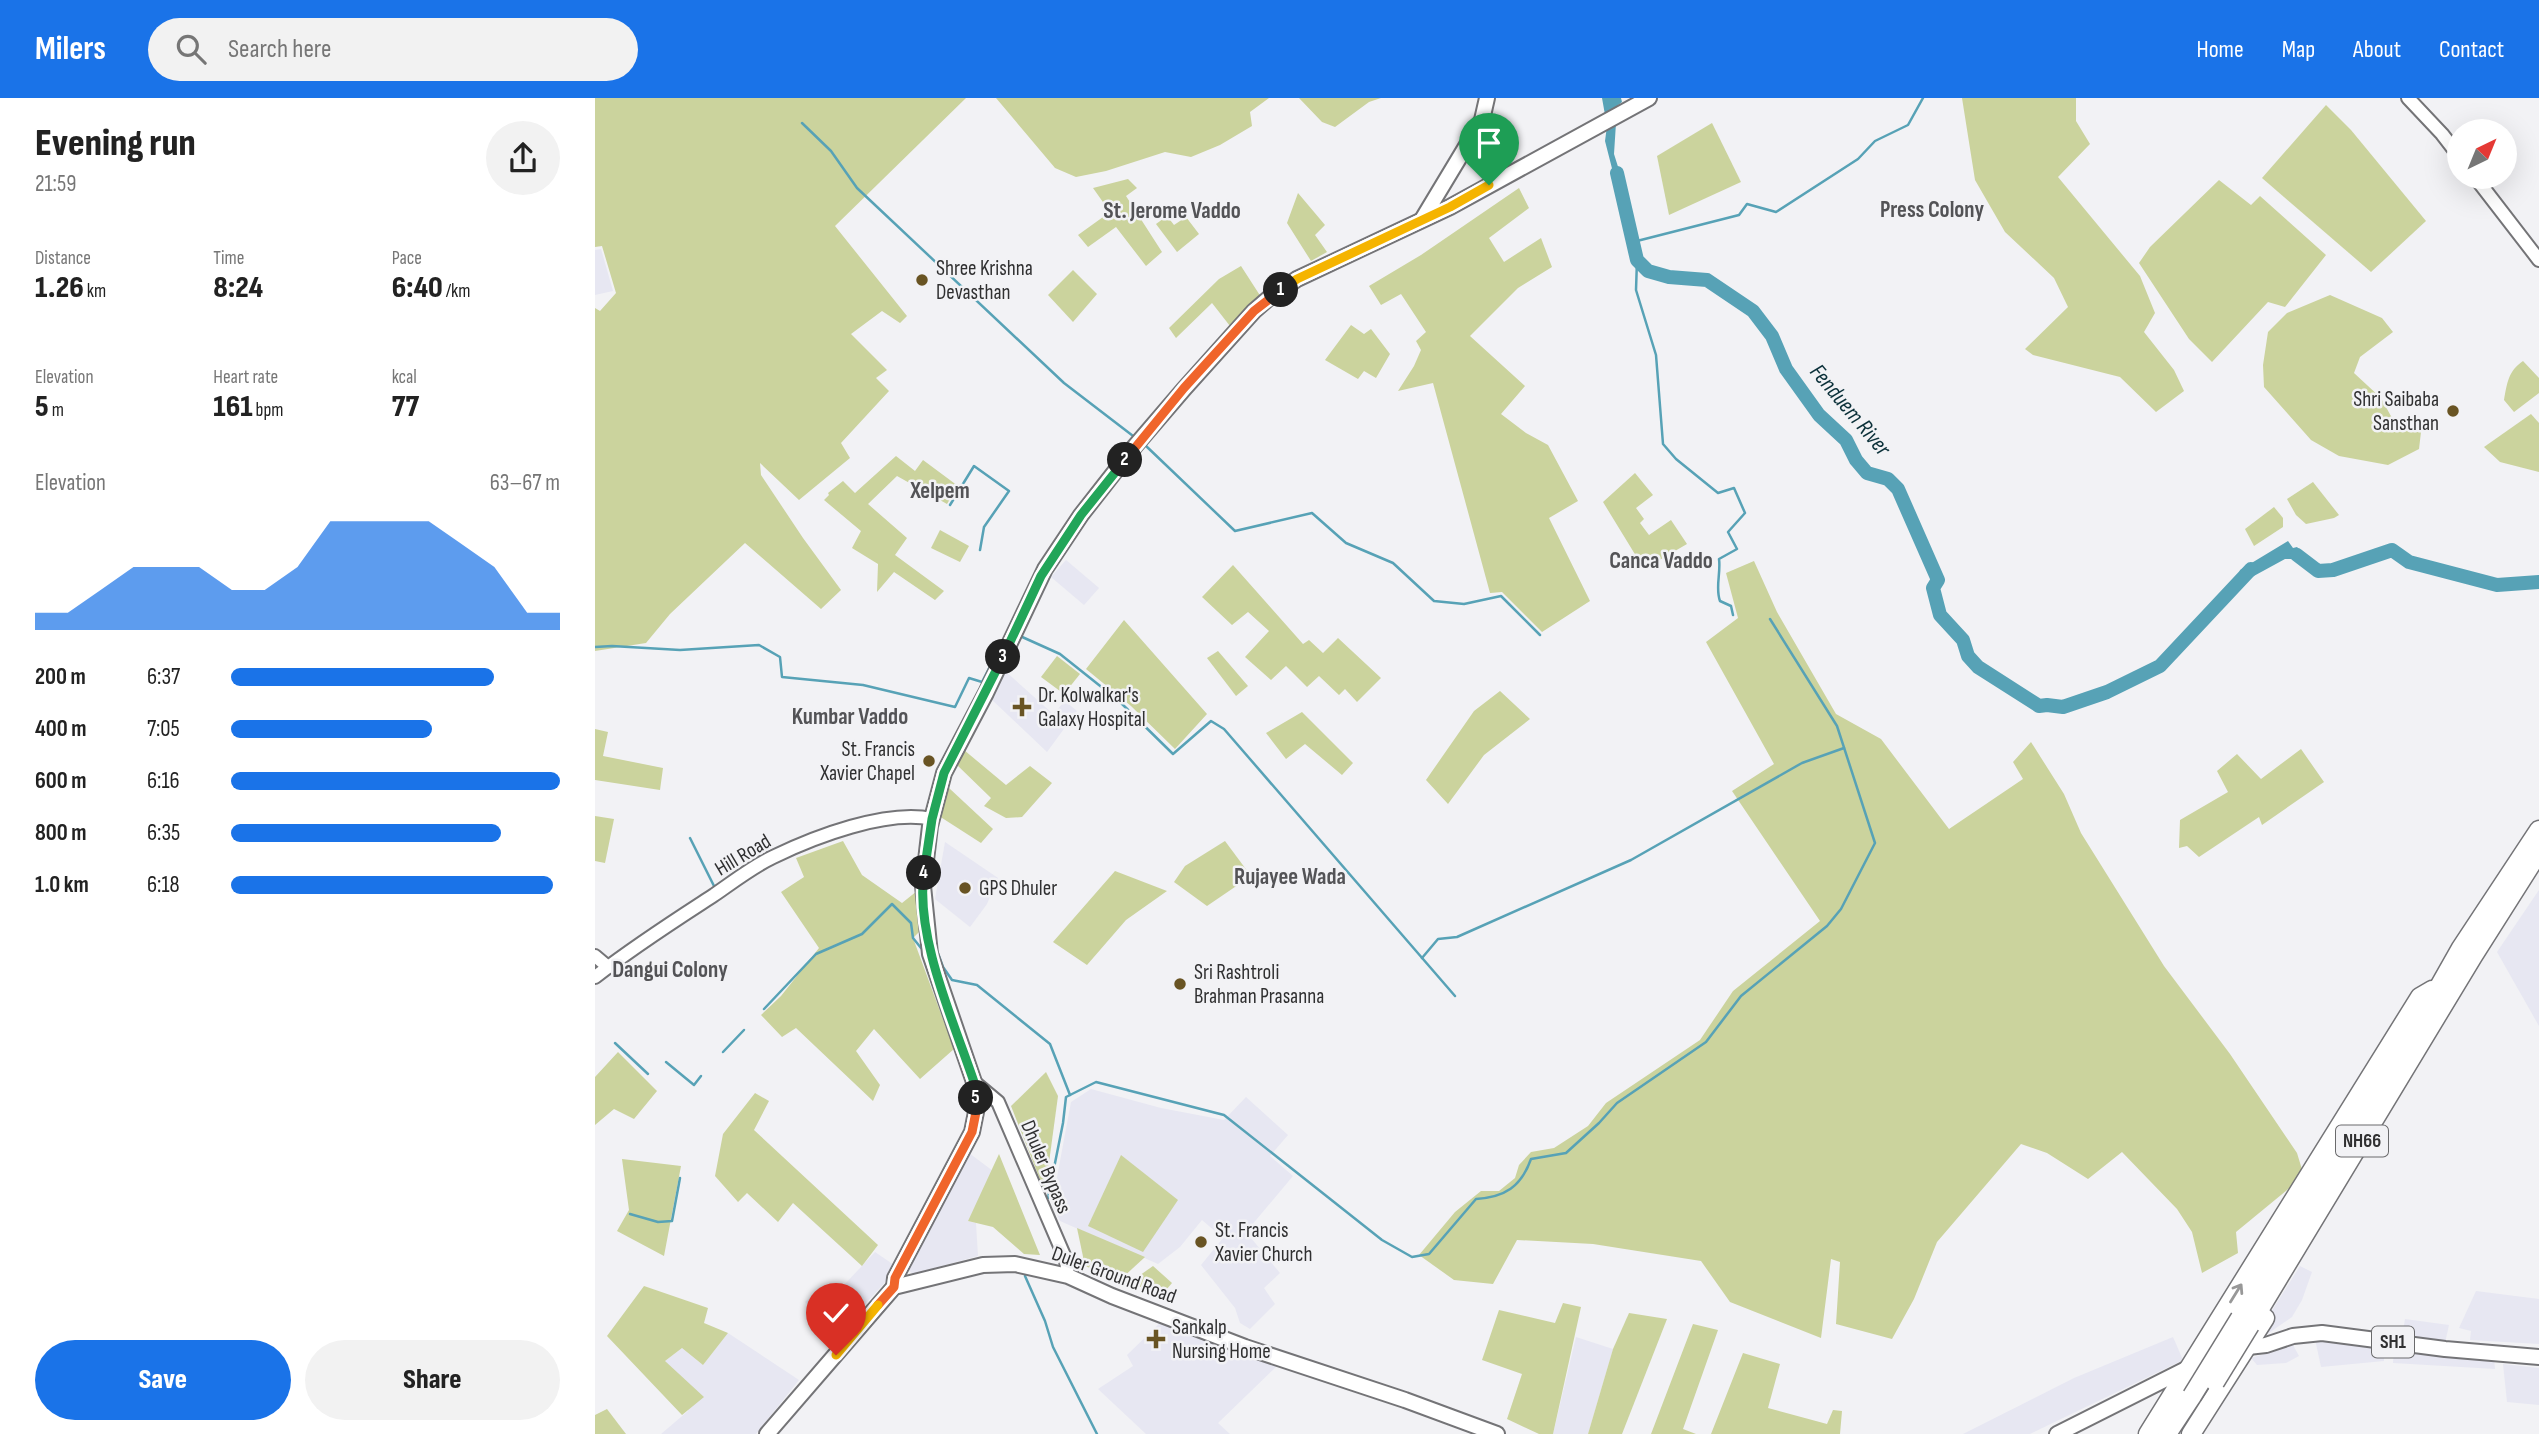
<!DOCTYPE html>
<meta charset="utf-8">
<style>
:root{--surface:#fff;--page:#f2f2f2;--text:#222;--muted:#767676;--accent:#1a73e8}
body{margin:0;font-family:"Sofia Sans Condensed",sans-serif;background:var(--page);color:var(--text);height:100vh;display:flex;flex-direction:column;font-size:26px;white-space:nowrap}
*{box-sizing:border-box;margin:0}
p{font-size:23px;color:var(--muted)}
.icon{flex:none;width:38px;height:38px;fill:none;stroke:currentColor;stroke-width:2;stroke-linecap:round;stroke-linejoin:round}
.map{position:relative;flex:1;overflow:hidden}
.details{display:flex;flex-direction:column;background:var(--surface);width:595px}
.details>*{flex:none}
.needle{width:46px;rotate:43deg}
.fabs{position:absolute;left:1852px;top:21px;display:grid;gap:14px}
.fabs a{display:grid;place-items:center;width:70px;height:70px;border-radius:50%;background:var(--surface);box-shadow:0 7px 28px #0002;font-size:35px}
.pin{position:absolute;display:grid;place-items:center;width:60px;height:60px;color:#fff;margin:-72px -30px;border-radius:50% 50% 50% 0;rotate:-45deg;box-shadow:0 0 7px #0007}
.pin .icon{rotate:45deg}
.km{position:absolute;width:35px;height:35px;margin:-18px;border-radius:50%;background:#222;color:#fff;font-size:19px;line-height:35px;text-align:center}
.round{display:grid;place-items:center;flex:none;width:74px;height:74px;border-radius:37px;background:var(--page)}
.head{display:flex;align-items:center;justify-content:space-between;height:119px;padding:0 35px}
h1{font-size:38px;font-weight:800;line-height:52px}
.figures{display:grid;grid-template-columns:repeat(3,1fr);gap:10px;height:119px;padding:7px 35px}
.figures div{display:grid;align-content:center}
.figures b{font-size:30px;font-weight:800}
.figures small{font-size:19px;font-weight:400}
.figures p{font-size:19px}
.chart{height:196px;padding:14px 35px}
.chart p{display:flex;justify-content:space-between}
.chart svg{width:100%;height:126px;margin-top:7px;fill:var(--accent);opacity:.7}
.primary-button{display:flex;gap:14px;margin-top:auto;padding:14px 35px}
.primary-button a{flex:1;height:80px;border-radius:42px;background:var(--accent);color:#fff;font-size:28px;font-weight:800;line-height:80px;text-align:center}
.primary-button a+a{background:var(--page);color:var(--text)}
ul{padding:0 35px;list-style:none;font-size:23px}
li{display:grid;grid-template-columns:112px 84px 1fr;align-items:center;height:52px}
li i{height:18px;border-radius:9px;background:var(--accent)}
header{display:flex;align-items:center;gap:42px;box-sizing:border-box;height:98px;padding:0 35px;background:var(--accent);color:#fff}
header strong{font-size:33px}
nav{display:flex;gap:38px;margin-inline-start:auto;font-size:24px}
.search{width:490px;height:63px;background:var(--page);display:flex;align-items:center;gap:18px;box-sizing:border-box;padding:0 24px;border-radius:38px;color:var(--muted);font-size:26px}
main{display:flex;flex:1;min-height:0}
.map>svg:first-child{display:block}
.built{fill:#e7e7f2}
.green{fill:#cbd39d}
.water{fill:#57a2b6}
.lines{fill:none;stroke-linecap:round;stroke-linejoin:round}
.stream{stroke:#57a2b6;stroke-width:2.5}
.river{stroke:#57a2b6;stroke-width:14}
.minor-casing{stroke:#747477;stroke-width:16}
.major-casing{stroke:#747477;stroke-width:18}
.highway-casing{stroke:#747477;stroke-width:21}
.minor{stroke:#fff;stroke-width:12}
.major{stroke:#fff;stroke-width:14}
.highway{stroke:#fff;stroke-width:18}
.highway-bridge-casing{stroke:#747477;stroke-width:21;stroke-linecap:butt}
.highway-bridge{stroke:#fff;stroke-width:18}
.oneway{stroke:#989898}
.split-1-casing{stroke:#fff;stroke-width:14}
.split-2-casing{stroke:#fff;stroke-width:14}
.split-3-casing{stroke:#fff;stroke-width:14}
.split-4-casing{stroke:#fff;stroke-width:14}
.split-5-casing{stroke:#fff;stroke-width:14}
.split-6-casing{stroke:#fff;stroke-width:14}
.split-7-casing{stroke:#fff;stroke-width:14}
.split-1{stroke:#f5b400;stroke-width:9}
.split-2{stroke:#f0652b;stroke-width:9}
.split-3{stroke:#22a559;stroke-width:9}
.split-4{stroke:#22a559;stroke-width:9}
.split-5{stroke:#22a559;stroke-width:9}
.split-6{stroke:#f0652b;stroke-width:9}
.split-7{stroke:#f5b400;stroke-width:9}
.poi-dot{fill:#695423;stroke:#f2f2f5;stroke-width:2.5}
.labels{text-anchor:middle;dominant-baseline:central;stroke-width:5;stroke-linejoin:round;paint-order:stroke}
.shield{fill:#f2f2f5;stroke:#6a6a6c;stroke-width:2}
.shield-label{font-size:19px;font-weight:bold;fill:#303031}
.poi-label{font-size:21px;fill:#303031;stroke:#f2f2f5;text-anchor:start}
.street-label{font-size:21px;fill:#303031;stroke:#f2f2f5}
.neighbourhood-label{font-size:23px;font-weight:bold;fill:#535356;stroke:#f2f2f5}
.water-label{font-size:23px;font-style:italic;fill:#0b3039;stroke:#f2f2f5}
</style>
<header>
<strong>Milers</strong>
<div class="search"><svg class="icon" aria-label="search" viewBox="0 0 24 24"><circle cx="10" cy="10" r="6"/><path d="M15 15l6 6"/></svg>Search here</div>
<nav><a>Home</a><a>Map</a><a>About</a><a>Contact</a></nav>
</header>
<main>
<section class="details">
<div class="head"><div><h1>Evening run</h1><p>21:59</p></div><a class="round"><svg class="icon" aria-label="share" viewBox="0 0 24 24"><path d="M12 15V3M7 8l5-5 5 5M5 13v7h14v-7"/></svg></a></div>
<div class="figures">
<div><p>Distance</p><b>1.26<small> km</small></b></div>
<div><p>Time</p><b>8:24</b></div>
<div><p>Pace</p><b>6:40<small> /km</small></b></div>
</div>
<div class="figures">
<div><p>Elevation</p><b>5<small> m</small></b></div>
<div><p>Heart rate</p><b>161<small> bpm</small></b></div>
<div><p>kcal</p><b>77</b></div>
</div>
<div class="chart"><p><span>Elevation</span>63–67 m</p>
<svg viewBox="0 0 160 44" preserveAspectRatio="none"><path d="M0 44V38L10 38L20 30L30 22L40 22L50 22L60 30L70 30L80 22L90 6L100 6L110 6L120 6L130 14L140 22L150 38L160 38V44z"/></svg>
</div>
<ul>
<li><b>200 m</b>6:37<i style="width:80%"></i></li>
<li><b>400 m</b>7:05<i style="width:61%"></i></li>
<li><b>600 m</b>6:16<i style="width:100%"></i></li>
<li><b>800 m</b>6:35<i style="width:82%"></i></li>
<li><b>1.0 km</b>6:18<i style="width:98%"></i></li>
</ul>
<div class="primary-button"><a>Save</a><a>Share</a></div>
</section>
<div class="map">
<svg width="1944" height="1336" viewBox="0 0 1944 1336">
<rect width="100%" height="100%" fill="#f2f2f5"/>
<g class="built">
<polygon points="6,151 18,193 0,197 0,152"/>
<polygon points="471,462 504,490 489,507 456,479"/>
<polygon points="408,571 458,616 470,603 482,613 452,654 394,599"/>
<polygon points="350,744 403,780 392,806 375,829 340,801"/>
<polygon points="1944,792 1944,928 1902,854"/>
<polygon points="496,991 566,1010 629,1022 651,999 693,1037 675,1058 698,1078 651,1134 685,1175 669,1190 680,1206 655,1231 645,1225 640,1210 606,1167 628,1140 607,1122 585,1149 563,1166 465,1123 457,1106 476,1004"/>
<polygon points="370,1052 398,1073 373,1123 381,1125 383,1158 318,1176 310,1169"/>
<polygon points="280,1154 299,1167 292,1182 244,1235 210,1204 224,1192 235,1202"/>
<polygon points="1705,1168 1717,1174 1707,1202 1697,1219 1671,1237 1666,1235 1666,1230"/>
<polygon points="1881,1193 1944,1201 1944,1246 1875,1242 1876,1233 1864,1230"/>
<polygon points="569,1221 683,1267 623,1325 635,1336 551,1336 503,1291 538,1268 532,1257"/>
<polygon points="1810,1221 1854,1227 1850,1245 1807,1239"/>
<polygon points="133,1235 204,1282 161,1336 66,1336 93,1313 70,1263 87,1250 108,1267"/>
<polygon points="981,1239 1018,1251 993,1336 958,1336"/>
<polygon points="1578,1239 1588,1262 1435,1336 1368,1336 1479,1280"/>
<polygon points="1720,1241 1789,1250 1789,1263 1726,1269"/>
<polygon points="1698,1247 1704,1258 1691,1265 1662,1267 1656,1260"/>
<polygon points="1799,1251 1899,1260 1900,1271 1798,1265"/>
<polygon points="1908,1266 1944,1270 1944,1307 1912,1304"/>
</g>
<g class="green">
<polygon points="0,0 371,0 240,128 312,218 305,225 287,213 256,236 292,272 281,280 294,293 246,345 255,360 204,402 165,365 166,377 208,440 246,492 226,511 150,445 75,516 51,545 0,553 0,210 5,213 21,195 7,148 0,149"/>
<polygon points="401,0 674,0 655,14 657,28 625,47 596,59 570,54 511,73 481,79 460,70"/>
<polygon points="704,0 786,0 774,4 740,29 727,24"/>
<polygon points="1367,0 1481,0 1481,23 1495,46 1463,79 1545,178 1560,215 1549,234 1579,272 1589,293 1561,314 1525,279 1438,257 1430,251 1473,209 1459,180 1410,134 1380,82"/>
<polygon points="1731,7 1756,32 1831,123 1776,174 1667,80"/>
<polygon points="1117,25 1146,84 1074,117 1062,58"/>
<polygon points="533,81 542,90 531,98 567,154 551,168 521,129 493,149 483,137 515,114 498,90"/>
<polygon points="1624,82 1656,107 1665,98 1731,157 1690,209 1673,204 1617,264 1594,241 1544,165 1555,149"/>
<polygon points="924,90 934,110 894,140 909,164 946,140 957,169 923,190 875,238 930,288 906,316 931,335 953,347 983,403 954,420 995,503 947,534 907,494 895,495 838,285 803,293 819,268 826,252 821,243 831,234 806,196 786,207 774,188 826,157"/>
<polygon points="703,95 730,127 720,137 732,154 716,163 692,125"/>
<polygon points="572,118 579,127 591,119 604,136 582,154 561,126"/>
<polygon points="646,168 666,199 635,228 617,205 581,240 574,230 624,181"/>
<polygon points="478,172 502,196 478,224 453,197"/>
<polygon points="1735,197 1787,220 1798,234 1765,259 1759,275 1786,300 1797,320 1826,334 1824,351 1793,367 1744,358 1716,342 1669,289 1668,267 1673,234 1692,215"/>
<polygon points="756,227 769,236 776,231 795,256 781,280 769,273 763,281 730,262"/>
<path d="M1928,263L1944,280V295L1919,314L1909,302C1912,286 1913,273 1928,263Z"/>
<polygon points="1936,316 1944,325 1944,374 1905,364 1889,349"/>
<polygon points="301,358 320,373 328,362 363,388 352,406 302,378 273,406 312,440 300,457 349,493 340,502 299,474 282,494 283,466 257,450 266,433 229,402 234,397 233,395 248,383 260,395"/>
<polygon points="1040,375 1058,397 1041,410 1049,421 1045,425 1054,437 1076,422 1092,446 1049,471 1008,404"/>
<polygon points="1718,384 1744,417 1739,420 1711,426 1701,417 1692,401"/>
<polygon points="1679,409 1688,420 1688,429 1659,448 1650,431"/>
<polygon points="345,432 374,448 365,464 336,450"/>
<polygon points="1159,463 1182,514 1241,616 1286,641 1354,731 1428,681 1418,664 1436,644 1469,696 1486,735 1569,868 1635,956 1702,1055 1709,1078 1641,1134 1643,1155 1607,1175 1597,1134 1582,1111 1527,1054 1493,1081 1452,1055 1426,1046 1342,1144 1319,1201 1297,1241 1241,1226 1245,1164 1236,1161 1226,1240 1135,1204 1106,1163 998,1146 922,1142 898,1186 859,1182 824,1157 860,1114 886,1093 904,1093 920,1080 924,1067 936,1054 959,1050 993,1028 1011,1005 1105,942 1138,893 1225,823 1137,693 1179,666 1111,544 1143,520 1131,475"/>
<polygon points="638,467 708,546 714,542 728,555 743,540 786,580 762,604 750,591 744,597 724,578 712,589 691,568 676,582 650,559 674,533 653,514 637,527 607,499"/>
<polygon points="529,522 612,616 580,651 536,608 491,571"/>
<polygon points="623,553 653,588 641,598 612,560"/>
<polygon points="462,558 485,576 469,596 446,579"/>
<polygon points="905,593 935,621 889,657 853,706 831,682 879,613"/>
<polygon points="707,614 758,665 747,677 710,646 691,661 671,635"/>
<polygon points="0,631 13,634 8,658 68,670 65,692 0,682"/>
<polygon points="1706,651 1729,684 1667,727 1664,719 1604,759 1592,748 1584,750 1585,722 1633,694 1622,673 1642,656 1666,681"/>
<polygon points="369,652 411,687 435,668 457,685 427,719 411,720 389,708 396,700 361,666"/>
<polygon points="354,690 398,731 386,745 344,718"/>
<polygon points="0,718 19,721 10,765 0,763"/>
<polygon points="248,743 267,777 307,805 322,793 325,833 318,840 359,951 325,981 279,931 261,953 285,987 278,1003 201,930 187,939 166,917 186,898 224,850 186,794 209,779 201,760"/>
<polygon points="630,743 656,778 612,808 579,784 590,768"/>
<polygon points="520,773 572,793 531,822 492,867 458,844"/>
<polygon points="23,954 62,993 39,1021 19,1011 0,1027 0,979"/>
<polygon points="451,974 463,998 450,1094 416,1008"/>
<polygon points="160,995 174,1003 159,1032 283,1147 267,1168 198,1105 183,1124 152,1095 143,1104 120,1078 128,1036"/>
<polygon points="404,1056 445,1157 429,1156 398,1129 373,1123"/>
<polygon points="526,1057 583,1102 548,1154 493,1128"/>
<polygon points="27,1061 86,1068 69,1158 22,1133 34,1112"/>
<polygon points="482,1130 550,1159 525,1182 490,1168"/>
<polygon points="558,1168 577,1185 565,1199 538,1185 541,1180"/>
<polygon points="49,1188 113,1210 109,1225 133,1235 108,1267 87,1250 70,1263 109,1299 87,1317 12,1238"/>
<polygon points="968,1205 986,1209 958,1336 944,1336 912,1321 927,1276 887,1262 904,1212 960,1225"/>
<polygon points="1034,1215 1072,1221 1027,1336 993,1336 1018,1251"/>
<polygon points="1098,1226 1123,1232 1088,1331 1101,1336 1056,1336"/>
<polygon points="1148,1255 1185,1266 1173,1310 1232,1326 1238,1312 1247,1313 1245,1336 1116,1336"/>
<polygon points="12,1311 31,1336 0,1336 0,1317"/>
</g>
<g class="water">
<polygon points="1007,0 1026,0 1027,4 1016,13 1021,25 1019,56 1031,94 1023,94 1010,43 1012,28"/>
<polygon points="1693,443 1698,450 1702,449 1712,459 1720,475 1699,461 1690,461 1646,485 1642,484 1645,472"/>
</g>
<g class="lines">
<g class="stream">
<polyline points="207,25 236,53 262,90 469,285 542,341"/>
<polyline points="1038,144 1144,117 1152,106 1181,114 1263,61 1280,43 1313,27 1328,0"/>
<path d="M1042,162L1041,192L1061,257L1068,346L1081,361L1123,395L1139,390L1150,415L1133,434L1142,451L1124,461C1126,475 1120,490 1125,503L1136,508L1138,517"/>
<polyline points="550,347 640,433 717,415 751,445 798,465 839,503 869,506 906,498 945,537"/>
<polyline points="355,407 379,368 414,393 389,429 385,452"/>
<polyline points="425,538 465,556 524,603 578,656 616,623 629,631 860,898"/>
<polyline points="0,549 17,548 85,552 164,547 185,559 187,579 268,587 360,609 374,580 387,584 403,553"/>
<polyline points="95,740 120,790"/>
<polyline points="341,850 348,869 357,882 382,887 455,946 475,997"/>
<polyline points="827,860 843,841 862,839 1036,762 1207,665 1249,650"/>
<polyline points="169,911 221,856 267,836 297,806 316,825 318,840 326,850 331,848"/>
<polyline points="20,945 53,976"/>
<polyline points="128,954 149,932"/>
<polyline points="71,964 99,987 106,978"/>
<path d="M453,1100L468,1025L471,999L501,984L629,1017L787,1142L817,1159L834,1156L881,1101C910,1099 926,1089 936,1061L971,1055L1004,1025L1022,1005L1111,944L1146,898L1232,828L1246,811L1280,745L1242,628L1175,521"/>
<polyline points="35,1116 63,1124 77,1123 85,1080"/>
<polyline points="430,1178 450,1223 458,1249 502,1336"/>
</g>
<g class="river">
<polyline points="1022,75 1042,162 1053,173 1074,179 1112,182 1158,213 1177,238 1191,271 1224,317 1251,342 1261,362 1272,375 1293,381 1303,391 1343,482 1338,490 1345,517 1368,542 1373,558 1383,569 1444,608 1452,607 1468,609 1512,594 1565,568 1656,471"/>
<polyline points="1702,457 1723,473 1738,472 1797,452 1814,464 1902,487 1944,484"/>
</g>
<g class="minor-casing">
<g id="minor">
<polyline points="1813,0 1847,36 1864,58"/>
<polyline points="1880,79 1944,162"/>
<polyline points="0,858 13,869"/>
<path d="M0,879C38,849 79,823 119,797C138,784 157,769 178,759C219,739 292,711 337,721"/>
<polyline points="379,984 403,1004 471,1162 473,1178"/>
</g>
</g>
<g class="major-casing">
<g id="major">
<polyline points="828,120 887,22 892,0"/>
<polyline points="299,1189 300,1180 377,1034 382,1009 379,984 335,856 328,788 335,728 349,675 391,595 450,471 486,417 540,348 589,291 659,213 674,200 702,181 855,109 1054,0"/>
<polyline points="1653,1249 1671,1247 1698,1238 1727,1235 1850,1251 1944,1259"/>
<polyline points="172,1336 299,1189 388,1167 420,1166 473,1178 517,1198 650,1249 810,1302 902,1336"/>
<polyline points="1462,1336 1595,1269"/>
</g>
</g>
<g class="highway-casing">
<g id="highway">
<polyline points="1645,1220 1819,933 1866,850 1944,732"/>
<polyline points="1655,1227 1878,858 1944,754"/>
<polyline points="1553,1336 1825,899 1837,892"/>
<polyline points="1572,1336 1597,1298"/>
<polyline points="1596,1336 1670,1220"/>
</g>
</g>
<use href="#minor" class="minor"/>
<use href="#major" class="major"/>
<use href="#highway" class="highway"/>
<g class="highway-bridge-casing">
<g id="highway-bridge">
<polyline points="1620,1284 1655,1227"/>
<polyline points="1597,1298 1645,1220"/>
</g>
</g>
<use href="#highway-bridge" class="highway-bridge"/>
</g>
<defs><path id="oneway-shaft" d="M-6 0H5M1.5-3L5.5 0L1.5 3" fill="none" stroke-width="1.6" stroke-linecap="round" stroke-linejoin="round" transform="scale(1.75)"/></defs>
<use class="oneway" href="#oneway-shaft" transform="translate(1641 1195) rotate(-58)"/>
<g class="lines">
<g class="split-1-casing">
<polyline id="split-1" points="686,192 702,181 855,109 894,87"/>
</g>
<g class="split-2-casing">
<polyline id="split-2" points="530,362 589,290 659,213 686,192"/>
</g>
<g class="split-3-casing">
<polyline id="split-3" points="408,559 446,478 486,417 530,362"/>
</g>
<g class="split-4-casing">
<polyline id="split-4" points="329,775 337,721 349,675 408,559"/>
</g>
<g class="split-5-casing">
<path id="split-5" d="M329,775C320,839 359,924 379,984L381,1000"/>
</g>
<g class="split-6-casing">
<polyline id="split-6" points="283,1207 299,1189 300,1180 377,1034 382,1009 381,1000"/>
</g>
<g class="split-7-casing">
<polyline id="split-7" points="241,1257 283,1207"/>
</g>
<use href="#split-1" class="split-1"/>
<use href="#split-2" class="split-2"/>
<use href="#split-3" class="split-3"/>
<use href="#split-4" class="split-4"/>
<use href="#split-5" class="split-5"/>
<use href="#split-6" class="split-6"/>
<use href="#split-7" class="split-7"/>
</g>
<g class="poi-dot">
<circle cx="327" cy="182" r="7"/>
<circle cx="1858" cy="313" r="7"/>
<path d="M423.5 598.5h7v7h7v7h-7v7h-7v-7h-7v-7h7z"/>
<circle cx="334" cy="663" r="7"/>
<circle cx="370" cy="790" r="7"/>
<circle cx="585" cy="886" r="7"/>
<circle cx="606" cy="1144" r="7"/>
<path d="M557.5 1230.5h7v7h7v7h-7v7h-7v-7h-7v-7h7z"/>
</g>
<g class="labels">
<g class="shield">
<rect x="1741" y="1027.5" width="52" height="31" rx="5"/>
<rect x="1777" y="1228.5" width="42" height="31" rx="5"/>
</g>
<g class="shield-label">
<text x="1767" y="1043">NH66</text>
<text x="1798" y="1244">SH1</text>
</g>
<g class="poi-label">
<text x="341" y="170">Shree Krishna<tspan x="341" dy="24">Devasthan</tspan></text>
<text x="1844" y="301" text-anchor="end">Shri Saibaba<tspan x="1844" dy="24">Sansthan</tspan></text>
<text x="443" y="597">Dr. Kolwalkar's<tspan x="443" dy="24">Galaxy Hospital</tspan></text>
<text x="320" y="651" text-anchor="end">St. Francis<tspan x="320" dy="24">Xavier Chapel</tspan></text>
<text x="384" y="790">GPS Dhuler</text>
<text x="599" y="874">Sri Rashtroli<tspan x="599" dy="24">Brahman Prasanna</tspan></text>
<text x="620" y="1132">St. Francis<tspan x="620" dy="24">Xavier Church</tspan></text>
<text x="577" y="1229">Sankalp<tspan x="577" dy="24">Nursing Home</tspan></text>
</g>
<g class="street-label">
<text transform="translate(148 757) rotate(-31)">Hill Road</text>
<text transform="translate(451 1069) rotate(67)">Dhuler Bypass</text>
<text transform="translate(519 1177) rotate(20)">Duler Ground Road</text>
</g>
<g class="neighbourhood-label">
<text x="1337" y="112">Press Colony</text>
<text x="577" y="113">St. Jerome Vaddo</text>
<text x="345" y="393">Xelpem</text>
<text x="1066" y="463">Canca Vaddo</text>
<text x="255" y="619">Kumbar Vaddo</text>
<text x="695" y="779">Rujayee Wada</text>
<text x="75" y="872">Dangui Colony</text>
</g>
<g class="water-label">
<text transform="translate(1255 312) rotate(50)">Fenduem River</text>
</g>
</g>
</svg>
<div class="fabs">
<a><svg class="needle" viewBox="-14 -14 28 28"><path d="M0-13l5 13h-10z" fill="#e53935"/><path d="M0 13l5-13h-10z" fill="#767676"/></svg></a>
</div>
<div class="pin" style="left:894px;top:87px;background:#1e9e55"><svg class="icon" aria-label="arrive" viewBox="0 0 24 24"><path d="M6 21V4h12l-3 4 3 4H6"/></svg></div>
<div class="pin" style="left:241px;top:1257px;background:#d93025"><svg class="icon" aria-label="check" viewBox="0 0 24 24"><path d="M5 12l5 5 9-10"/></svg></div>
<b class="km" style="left:686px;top:192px">1</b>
<b class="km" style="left:530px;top:362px">2</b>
<b class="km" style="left:408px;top:559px">3</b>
<b class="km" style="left:329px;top:775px">4</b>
<b class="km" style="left:381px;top:1000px">5</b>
</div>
</main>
